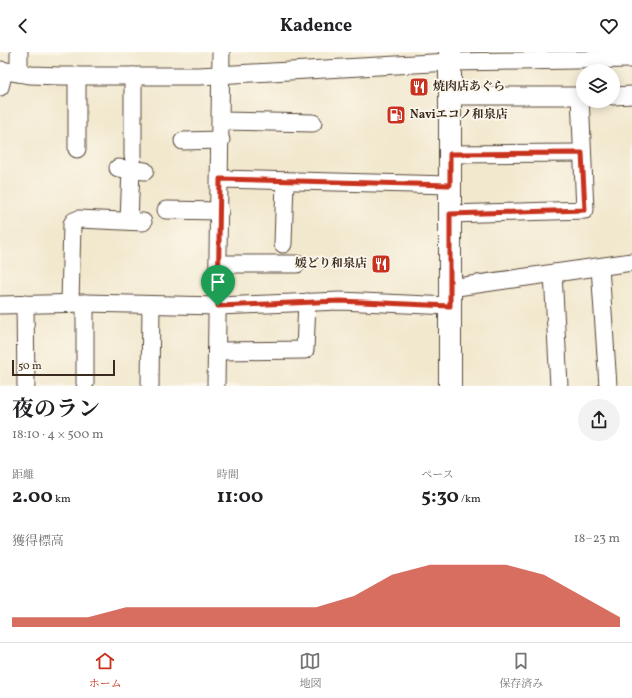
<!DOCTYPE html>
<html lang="ja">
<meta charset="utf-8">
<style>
:root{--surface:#fff;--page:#f2f2f2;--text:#202124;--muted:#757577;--line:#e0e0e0;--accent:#c8321e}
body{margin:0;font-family:Vollkorn,"Noto Serif JP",serif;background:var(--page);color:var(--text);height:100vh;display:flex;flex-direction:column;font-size:15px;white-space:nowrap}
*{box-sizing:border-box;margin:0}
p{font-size:13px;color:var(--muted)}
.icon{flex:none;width:22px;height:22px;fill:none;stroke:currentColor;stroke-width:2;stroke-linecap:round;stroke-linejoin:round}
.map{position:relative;height:334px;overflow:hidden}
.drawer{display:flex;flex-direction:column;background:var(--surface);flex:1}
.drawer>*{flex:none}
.fabs{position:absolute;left:576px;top:12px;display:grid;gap:8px}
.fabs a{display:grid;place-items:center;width:44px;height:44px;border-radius:50%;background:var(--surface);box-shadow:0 2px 10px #0003;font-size:20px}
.scale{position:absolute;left:12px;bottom:10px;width:103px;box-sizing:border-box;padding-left:4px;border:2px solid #3b2a1e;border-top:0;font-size:11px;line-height:14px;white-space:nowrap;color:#3b2a1e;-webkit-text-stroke:3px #fbf7ec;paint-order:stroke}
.pin{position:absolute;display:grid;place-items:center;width:34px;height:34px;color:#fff;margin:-41px -17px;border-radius:50% 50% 50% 0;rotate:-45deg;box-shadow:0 0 4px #0007}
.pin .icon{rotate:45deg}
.round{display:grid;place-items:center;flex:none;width:42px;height:42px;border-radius:21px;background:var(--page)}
.summary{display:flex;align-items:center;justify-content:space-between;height:68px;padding:0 12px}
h1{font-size:22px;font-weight:700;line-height:30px}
.metrics{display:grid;grid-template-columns:repeat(3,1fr);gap:6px;height:68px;padding:4px 12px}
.metrics div{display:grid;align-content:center}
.metrics b{font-size:20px;font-weight:700}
.metrics small{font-size:11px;font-weight:400}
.metrics p{font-size:11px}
.chart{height:112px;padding:8px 12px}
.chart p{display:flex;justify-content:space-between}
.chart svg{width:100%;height:72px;margin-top:4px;fill:var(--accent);opacity:.7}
header{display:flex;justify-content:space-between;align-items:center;height:52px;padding:0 12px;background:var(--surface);font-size:18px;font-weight:700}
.tabs{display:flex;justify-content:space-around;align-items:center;height:56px;border-top:1px solid var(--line);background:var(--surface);font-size:11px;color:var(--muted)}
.tabs a{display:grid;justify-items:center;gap:2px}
.tabs .current{color:var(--accent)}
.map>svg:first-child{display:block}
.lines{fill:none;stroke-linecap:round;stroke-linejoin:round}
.minor-casing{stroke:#564638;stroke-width:19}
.primary-casing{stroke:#564638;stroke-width:24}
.minor{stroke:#fff;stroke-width:17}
.primary{stroke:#fff;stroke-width:22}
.route-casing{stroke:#fff;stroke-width:8}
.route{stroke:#c8321e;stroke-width:5}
.labels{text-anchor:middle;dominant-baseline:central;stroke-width:3.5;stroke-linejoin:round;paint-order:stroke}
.poi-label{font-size:12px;font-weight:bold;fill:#3b2a1e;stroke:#fbf7ec;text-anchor:start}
</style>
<header><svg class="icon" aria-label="back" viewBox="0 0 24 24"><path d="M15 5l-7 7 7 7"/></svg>Kadence<svg class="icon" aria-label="heart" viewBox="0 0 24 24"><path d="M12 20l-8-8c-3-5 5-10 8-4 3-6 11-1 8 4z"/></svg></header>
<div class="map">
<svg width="632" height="334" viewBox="0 0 632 334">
<rect width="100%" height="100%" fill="#fbf7ec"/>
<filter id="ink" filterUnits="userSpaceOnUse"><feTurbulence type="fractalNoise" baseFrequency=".025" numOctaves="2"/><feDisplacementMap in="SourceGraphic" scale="8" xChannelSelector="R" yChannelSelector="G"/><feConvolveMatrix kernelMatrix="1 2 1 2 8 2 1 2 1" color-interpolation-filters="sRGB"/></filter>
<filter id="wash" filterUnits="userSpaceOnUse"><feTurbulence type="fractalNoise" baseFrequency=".012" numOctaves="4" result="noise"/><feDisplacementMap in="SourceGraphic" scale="16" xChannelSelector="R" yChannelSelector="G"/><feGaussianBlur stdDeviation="0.9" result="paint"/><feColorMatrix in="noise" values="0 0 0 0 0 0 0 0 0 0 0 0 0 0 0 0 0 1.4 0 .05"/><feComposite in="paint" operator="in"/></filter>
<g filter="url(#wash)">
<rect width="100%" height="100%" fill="#f2e8ce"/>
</g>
<g filter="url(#ink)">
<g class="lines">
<g class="minor-casing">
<g id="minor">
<polyline points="0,18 31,23 60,24 199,24 450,10 632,7"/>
<polyline points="19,21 19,0"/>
<polyline points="0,35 4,19"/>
<polyline points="450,44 583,44"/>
<polyline points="613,44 632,43"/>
<polyline points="221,69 313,71"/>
<polyline points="183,89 221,88"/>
<polyline points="77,97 77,24"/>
<polyline points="450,102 582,101"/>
<polyline points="133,104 133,24"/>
<polyline points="118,116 145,119"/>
<polyline points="220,127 450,133"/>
<polyline points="166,158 220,159"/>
<polyline points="450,162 585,158 580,44"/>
<polyline points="129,169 131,117"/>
<polyline points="283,192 285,129"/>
<polyline points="219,212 297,212"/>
<polyline points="600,215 608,334"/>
<polyline points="553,221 559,334"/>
<polyline points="450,236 632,210"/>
<polyline points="70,251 72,172 74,169 79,167 143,170"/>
<polyline points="25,252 26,334"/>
<polyline points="0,253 85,251 218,254 340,249 450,254"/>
<polyline points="217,299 305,298 307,250"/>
<polyline points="85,331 85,251"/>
<polyline points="150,334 151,253"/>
<polyline points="216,334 221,0"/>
</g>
</g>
<g class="primary-casing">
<polyline id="primary" points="450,334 450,0"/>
</g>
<use href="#minor" class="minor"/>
<use href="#primary" class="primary"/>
</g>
</g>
<g class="lines" filter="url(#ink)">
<g class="route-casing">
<polygon id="route" points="582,101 585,158 450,162 450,254 340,249 218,254 220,127 450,133 450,102"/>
</g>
<use href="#route" class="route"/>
</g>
<defs>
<g id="restaurant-square" transform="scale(1)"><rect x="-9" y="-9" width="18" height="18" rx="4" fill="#c8321e" stroke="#fbf7ec"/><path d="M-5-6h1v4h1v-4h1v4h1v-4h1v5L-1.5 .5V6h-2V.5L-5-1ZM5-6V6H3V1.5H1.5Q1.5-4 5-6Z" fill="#fff"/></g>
<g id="fuel-square" transform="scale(1)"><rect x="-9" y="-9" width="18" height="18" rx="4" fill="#c8321e" stroke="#fbf7ec"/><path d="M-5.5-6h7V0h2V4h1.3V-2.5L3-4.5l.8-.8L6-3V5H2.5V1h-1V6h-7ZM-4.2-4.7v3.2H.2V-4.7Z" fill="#fff"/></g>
</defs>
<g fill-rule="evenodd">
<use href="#restaurant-square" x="419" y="35"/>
<use href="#fuel-square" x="396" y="63"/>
<use href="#restaurant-square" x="381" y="212"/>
</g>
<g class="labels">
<g class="poi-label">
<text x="433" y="35">焼肉店あぐら</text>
<text x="410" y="63">Naviエコノ和泉店</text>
<text x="367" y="212" text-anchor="end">媛どり和泉店</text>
</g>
</g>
</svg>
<div class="fabs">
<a><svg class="icon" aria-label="layers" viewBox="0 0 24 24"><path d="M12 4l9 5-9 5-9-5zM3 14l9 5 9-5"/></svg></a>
</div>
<div class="scale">50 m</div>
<div class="pin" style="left:218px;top:254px;background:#1e9e55"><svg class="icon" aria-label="arrive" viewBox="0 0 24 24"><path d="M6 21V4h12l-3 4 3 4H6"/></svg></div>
</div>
<section class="drawer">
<div class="summary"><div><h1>夜のラン</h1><p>18:10 · 4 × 500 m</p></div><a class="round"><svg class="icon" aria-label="share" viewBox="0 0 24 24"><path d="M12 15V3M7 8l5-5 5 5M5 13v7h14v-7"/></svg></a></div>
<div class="metrics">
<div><p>距離</p><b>2.00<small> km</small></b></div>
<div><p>時間</p><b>11:00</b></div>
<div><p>ペース</p><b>5:30<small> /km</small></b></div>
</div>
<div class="chart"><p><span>獲得標高</span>18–23 m</p>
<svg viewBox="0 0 160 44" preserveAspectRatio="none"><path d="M0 44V38L10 38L20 38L30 32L40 32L50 32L60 32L70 32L80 32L90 25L100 12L110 6L120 6L130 6L140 12L150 25L160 38V44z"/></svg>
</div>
</section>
<nav class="tabs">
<a class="current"><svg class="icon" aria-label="home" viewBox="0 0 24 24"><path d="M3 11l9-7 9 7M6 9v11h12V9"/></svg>ホーム</a>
<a><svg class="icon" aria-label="map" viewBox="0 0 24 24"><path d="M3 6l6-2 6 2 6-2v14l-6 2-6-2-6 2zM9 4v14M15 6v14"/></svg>地図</a>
<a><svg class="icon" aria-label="saved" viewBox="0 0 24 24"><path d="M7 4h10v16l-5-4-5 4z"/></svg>保存済み</a>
</nav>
